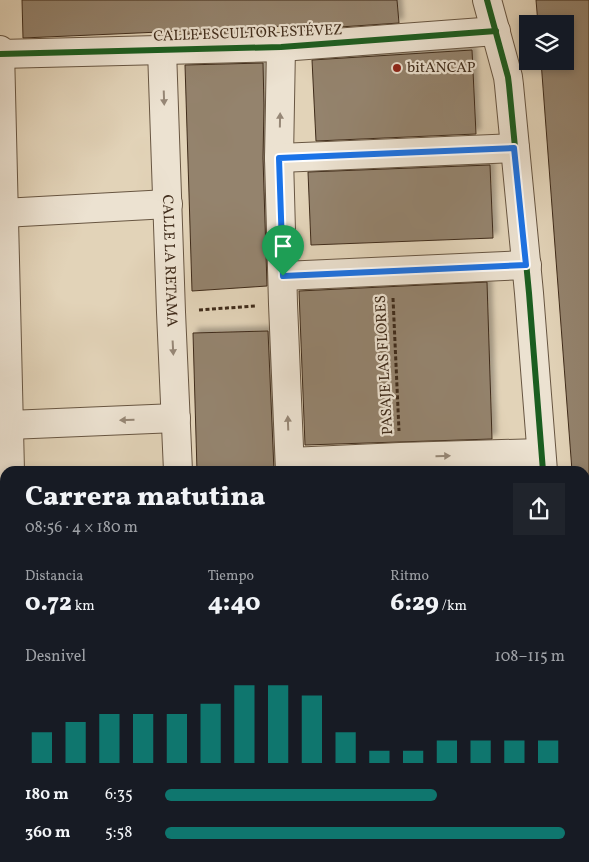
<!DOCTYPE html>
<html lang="es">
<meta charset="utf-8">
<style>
:root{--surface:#171b24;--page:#20242c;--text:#f1f3f6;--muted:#9ea1a6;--accent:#0f766e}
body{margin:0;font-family:Vollkorn,serif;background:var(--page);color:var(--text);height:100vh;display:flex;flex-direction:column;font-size:19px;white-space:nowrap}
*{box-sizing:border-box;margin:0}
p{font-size:16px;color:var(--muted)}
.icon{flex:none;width:28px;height:28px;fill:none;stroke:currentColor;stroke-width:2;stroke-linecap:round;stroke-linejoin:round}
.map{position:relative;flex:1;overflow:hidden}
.sheet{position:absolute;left:0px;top:466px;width:590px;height:396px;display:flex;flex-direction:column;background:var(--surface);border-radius:15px 15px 0 0;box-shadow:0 2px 8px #0003}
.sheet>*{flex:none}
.tools{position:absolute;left:519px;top:15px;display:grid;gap:10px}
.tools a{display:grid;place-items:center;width:55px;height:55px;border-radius:0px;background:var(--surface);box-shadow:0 2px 8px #0003;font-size:25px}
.pin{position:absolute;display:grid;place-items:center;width:42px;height:42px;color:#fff;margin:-51px -21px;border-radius:50% 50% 50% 0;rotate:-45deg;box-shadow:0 0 5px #0007}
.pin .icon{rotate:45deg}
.round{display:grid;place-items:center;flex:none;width:52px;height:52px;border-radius:0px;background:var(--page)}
.overview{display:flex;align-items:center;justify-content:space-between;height:85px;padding:0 25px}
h1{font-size:28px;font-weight:800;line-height:38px}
.figures{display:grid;grid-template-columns:repeat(3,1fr);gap:8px;height:85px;padding:5px 25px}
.figures div{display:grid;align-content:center}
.figures b{font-size:25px;font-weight:800}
.figures small{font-size:14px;font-weight:400}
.figures p{font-size:14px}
.chart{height:140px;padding:10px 25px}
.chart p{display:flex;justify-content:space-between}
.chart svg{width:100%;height:90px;margin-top:5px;stroke:var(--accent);stroke-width:6}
ul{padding:0 25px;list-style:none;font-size:16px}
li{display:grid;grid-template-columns:80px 60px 1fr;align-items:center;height:38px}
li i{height:12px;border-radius:6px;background:var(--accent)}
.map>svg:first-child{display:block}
.building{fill:#94836d;stroke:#402c1b;filter:url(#shadow)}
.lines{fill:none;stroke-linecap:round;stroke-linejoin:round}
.minor-casing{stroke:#685642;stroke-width:30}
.path{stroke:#402c1b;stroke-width:3;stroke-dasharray:4 2.5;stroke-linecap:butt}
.minor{stroke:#ece2d1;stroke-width:28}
.cycleway-casing{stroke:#ece2d1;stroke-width:9}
.cycleway{stroke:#1b5e20;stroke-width:6}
.oneway{fill:#968776}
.route-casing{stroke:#fff;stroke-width:10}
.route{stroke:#1a73e8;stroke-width:6}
.poi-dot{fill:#8f2418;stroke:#ece2d1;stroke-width:2}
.labels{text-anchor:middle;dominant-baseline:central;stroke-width:4.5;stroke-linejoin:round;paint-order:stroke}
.street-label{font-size:15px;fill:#402c1b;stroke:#ece2d1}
.poi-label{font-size:15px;fill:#402c1b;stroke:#ece2d1;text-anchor:start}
</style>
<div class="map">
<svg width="589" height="862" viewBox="0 0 589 862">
<defs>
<filter id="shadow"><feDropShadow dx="4.5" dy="-4.5" stdDeviation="2.5" flood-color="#0004"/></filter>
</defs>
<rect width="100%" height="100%" fill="#e2d3b8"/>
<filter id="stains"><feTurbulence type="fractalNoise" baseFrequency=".004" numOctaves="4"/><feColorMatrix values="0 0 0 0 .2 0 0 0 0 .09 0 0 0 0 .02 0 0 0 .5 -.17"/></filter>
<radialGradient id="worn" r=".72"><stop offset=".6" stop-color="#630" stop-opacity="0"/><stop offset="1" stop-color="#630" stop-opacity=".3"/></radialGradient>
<g class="building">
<polygon points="22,0 397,0 399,23 310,29 310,25 262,27 262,32 183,34 183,31 23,38"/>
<polygon points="536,0 589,0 589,479 585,479 585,471 572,471 541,61 565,61 565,24 538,24"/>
<polygon points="472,50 476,134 316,141 312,60"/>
<polygon points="263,63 264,106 263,158 267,286 192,291 185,65"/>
<polygon points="490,165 493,238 311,245 308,172"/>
<polygon points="487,282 492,439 305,445 299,291"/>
<polygon points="268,331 274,471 197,471 193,333"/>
</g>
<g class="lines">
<g class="minor-casing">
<g id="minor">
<polyline points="487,0 508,77 509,85 529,293 543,471"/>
<polyline points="281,47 279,158 283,304 290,471"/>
<polyline points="0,50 10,471"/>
<path id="s1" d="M162,50L171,312L178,471"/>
<polyline points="0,54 281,47 496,31"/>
<polyline points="279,158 515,148"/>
<polyline points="3,213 168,204"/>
<polyline points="283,276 527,265"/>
<polyline points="9,425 176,418"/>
<polyline points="290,462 400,457 541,453"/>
<polyline points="0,617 5,617"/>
<polyline points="585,715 589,715"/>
<polyline points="18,858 18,862"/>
<polyline points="189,858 189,862"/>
<polyline points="305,858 305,862"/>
<polyline points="445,858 445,862"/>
<polyline points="573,858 573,862"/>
</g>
</g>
<g class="path">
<polyline points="393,298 399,431"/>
<polyline points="199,310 255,306"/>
</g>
<use href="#minor" class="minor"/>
<g class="cycleway-casing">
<g id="cycleway">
<polyline points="487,0 508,77 509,85 529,293 543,471"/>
<polyline points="0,54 281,47 496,31"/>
</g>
</g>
<use href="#cycleway" class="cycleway"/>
</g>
<defs><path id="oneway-solid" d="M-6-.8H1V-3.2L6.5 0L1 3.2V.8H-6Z" transform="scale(1.25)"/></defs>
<g class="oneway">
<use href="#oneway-solid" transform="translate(164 98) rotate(88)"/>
<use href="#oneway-solid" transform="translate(280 120) rotate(-89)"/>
<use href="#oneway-solid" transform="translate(173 348) rotate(87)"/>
<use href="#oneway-solid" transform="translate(127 420) rotate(178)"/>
<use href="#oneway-solid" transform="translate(288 423) rotate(-92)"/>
<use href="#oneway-solid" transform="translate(443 456) rotate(-1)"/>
</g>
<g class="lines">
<g class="route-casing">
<polygon id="route" points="514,148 526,265 283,276 279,158"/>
</g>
<use href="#route" class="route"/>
</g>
<circle class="poi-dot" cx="397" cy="68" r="5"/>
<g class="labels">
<g class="street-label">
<text transform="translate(248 34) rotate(-2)">CALLE ESCULTOR ESTÉVEZ</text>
<text stroke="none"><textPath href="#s1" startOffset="211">CALLE LA RETAMA</textPath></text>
<text transform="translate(385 365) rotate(-93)">PASAJE LAS FLORES</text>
</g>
<g class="poi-label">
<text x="407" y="68">bitANCAP</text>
</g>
</g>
<rect width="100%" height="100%" filter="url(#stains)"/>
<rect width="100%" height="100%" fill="url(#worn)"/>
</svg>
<div class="tools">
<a><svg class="icon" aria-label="layers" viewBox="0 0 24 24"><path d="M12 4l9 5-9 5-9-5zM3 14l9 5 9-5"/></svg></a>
</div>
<div class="pin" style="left:283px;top:276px;background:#1e9e55"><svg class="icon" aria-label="arrive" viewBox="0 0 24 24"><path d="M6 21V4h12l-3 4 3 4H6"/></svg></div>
<section class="sheet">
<div class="overview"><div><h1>Carrera matutina</h1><p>08:56 · 4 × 180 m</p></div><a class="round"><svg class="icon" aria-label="share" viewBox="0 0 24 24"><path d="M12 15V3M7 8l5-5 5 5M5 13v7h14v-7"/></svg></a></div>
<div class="figures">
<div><p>Distancia</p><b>0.72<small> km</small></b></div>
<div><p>Tiempo</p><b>4:40</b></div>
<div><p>Ritmo</p><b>6:29<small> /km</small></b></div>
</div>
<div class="chart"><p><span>Desnivel</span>108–115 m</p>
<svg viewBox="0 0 160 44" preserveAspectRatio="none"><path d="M5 44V29M15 44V24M25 44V20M35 44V20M45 44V20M55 44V15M65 44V6M75 44V6M85 44V11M95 44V29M105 44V38M115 44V38M125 44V33M135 44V33M145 44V33M155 44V33"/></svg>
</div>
<ul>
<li><b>180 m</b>6:35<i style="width:68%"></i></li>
<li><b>360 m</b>5:58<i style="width:100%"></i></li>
</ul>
</section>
</div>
